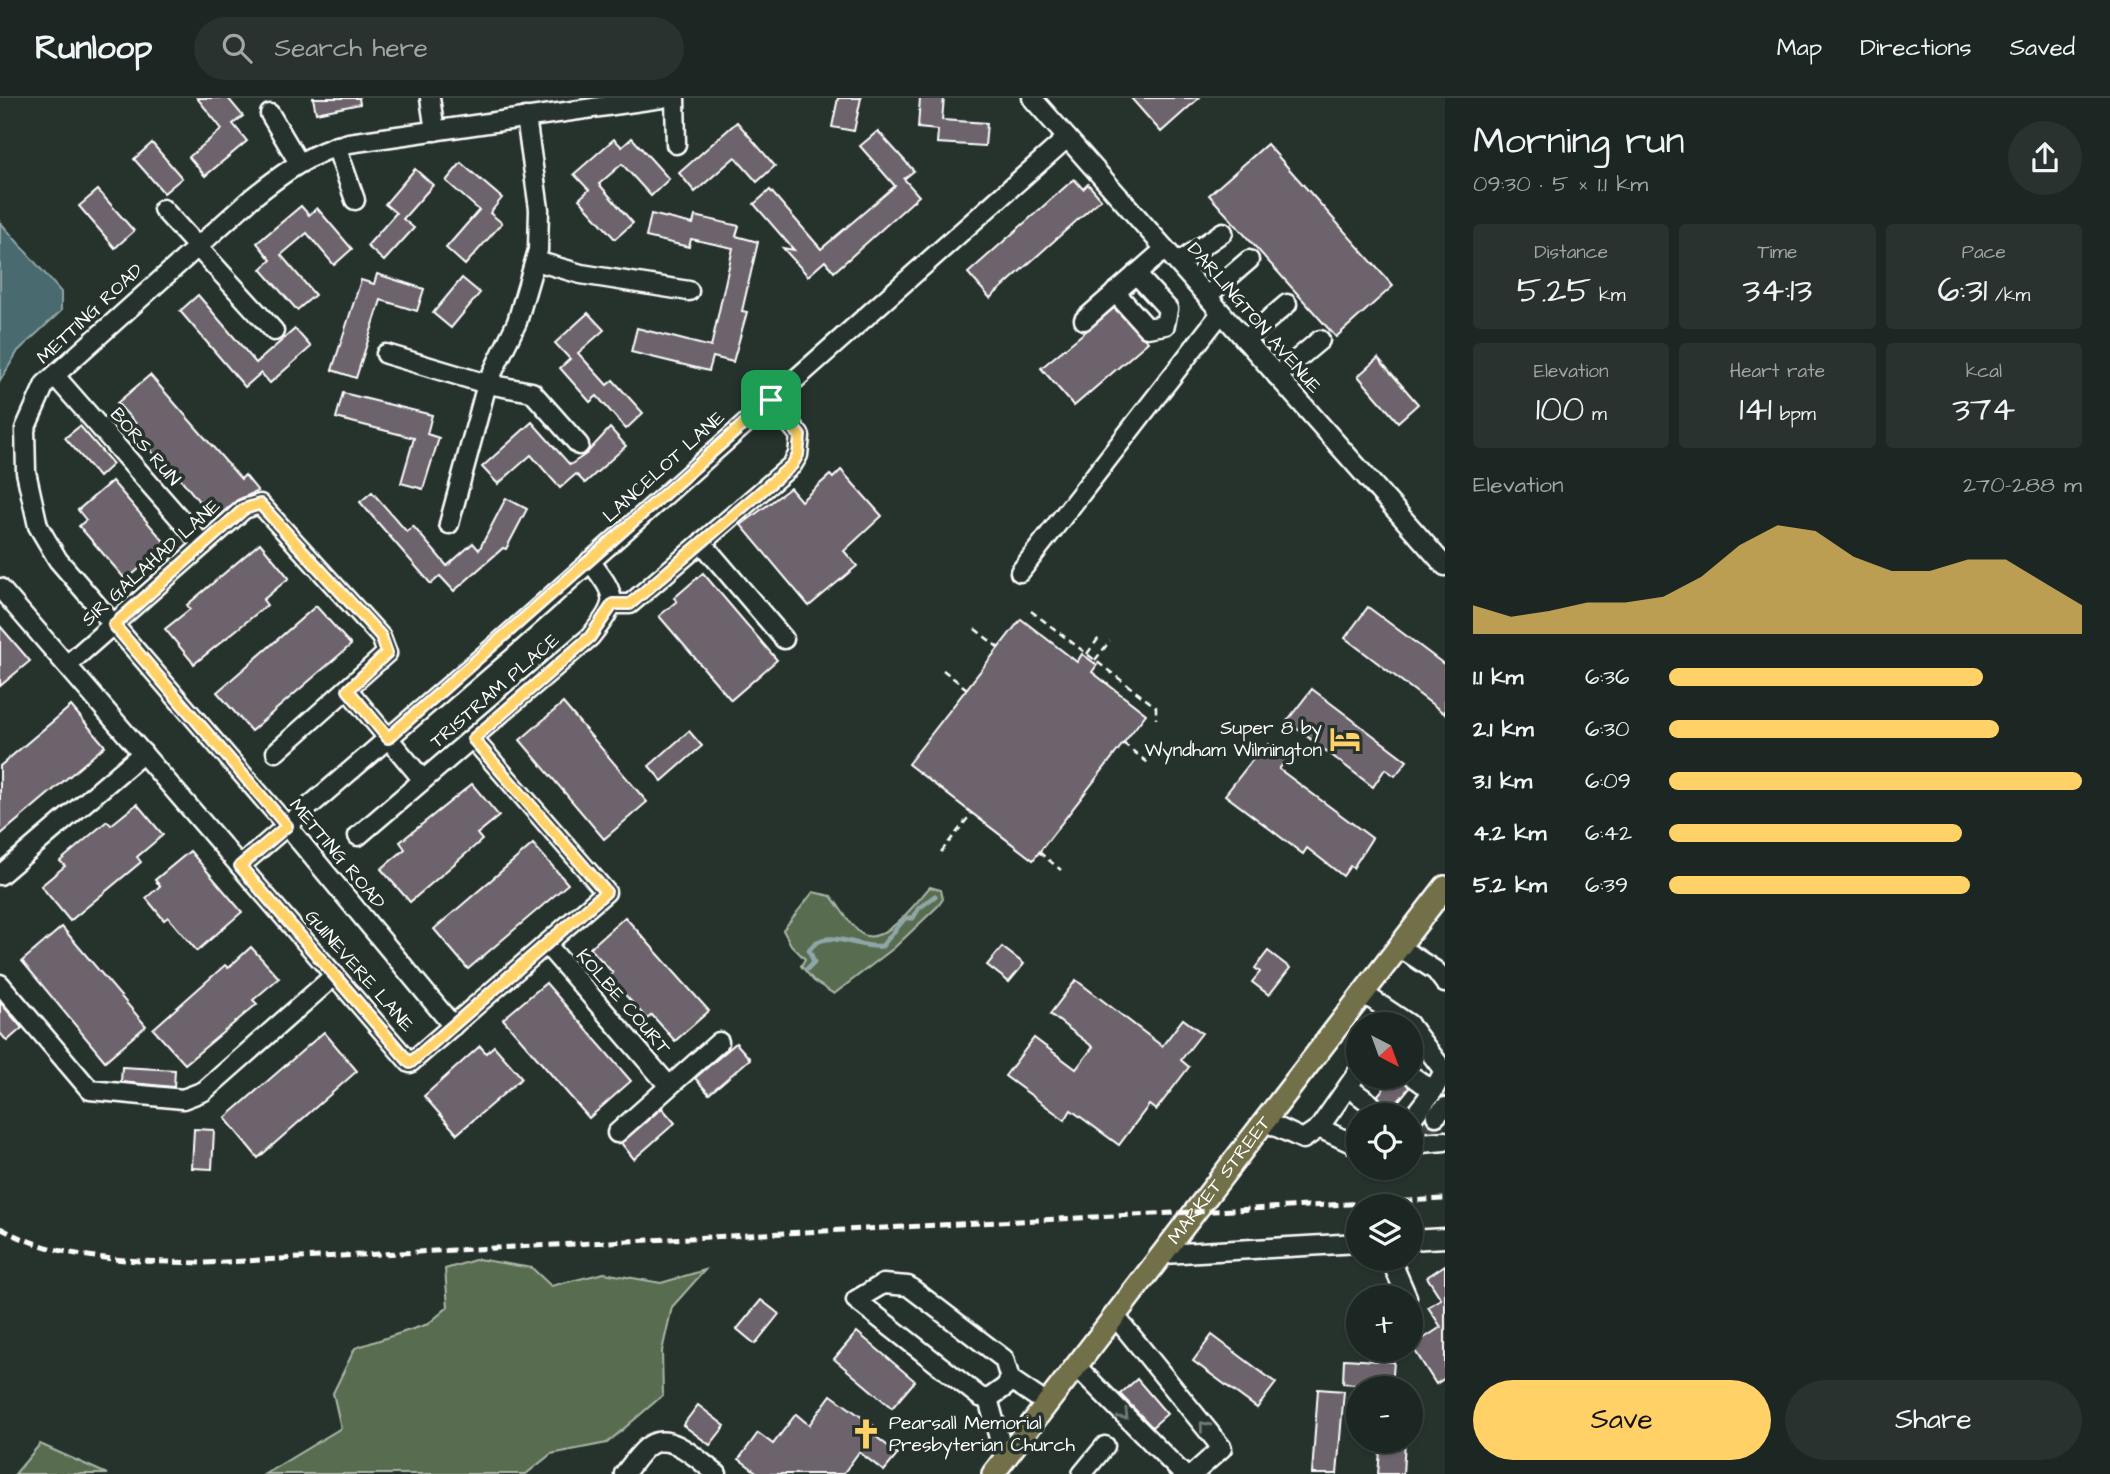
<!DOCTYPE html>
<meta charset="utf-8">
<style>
:root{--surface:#1c2622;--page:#29322f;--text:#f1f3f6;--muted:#a0a5a5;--line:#3a4340;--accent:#ffd166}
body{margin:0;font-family:"Architects Daughter",sans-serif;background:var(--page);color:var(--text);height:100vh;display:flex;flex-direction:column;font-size:26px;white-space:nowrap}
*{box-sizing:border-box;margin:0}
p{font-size:23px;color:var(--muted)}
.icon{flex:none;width:38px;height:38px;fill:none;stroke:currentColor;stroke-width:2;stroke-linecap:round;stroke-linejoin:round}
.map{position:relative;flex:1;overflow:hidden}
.drawer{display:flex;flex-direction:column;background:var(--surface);width:665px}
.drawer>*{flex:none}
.needle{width:46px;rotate:139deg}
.controls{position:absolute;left:1346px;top:914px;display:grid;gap:14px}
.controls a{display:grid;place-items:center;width:77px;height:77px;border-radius:50%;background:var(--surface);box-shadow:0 2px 5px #0004,0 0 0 2px var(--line);font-size:35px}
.pin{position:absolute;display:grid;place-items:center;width:60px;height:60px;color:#fff;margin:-30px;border-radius:14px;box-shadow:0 4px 10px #0006}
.round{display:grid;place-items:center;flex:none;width:74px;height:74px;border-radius:37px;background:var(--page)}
.summary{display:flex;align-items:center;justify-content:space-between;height:119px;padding:0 28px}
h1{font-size:38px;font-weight:600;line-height:52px}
.metrics{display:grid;grid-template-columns:repeat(3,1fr);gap:10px;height:119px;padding:7px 28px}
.metrics div{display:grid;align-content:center;border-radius:7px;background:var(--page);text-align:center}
.metrics b{font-size:35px;font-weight:600}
.metrics small{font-size:19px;font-weight:400}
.metrics p{font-size:19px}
.chart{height:196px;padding:14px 28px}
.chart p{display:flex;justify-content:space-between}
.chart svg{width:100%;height:126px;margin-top:7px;fill:var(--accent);opacity:.7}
.action{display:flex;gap:14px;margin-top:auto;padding:14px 28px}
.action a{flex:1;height:80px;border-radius:42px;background:var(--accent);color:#111;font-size:28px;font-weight:600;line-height:80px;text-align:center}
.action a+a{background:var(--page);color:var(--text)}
ul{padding:0 28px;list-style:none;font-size:23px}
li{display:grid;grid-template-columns:112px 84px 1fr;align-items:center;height:52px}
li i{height:18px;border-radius:9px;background:var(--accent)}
header{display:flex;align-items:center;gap:42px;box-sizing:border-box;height:98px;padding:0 35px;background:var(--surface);border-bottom:2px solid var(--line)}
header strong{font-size:33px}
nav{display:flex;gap:38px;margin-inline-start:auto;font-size:24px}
.search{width:490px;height:63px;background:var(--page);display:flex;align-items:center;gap:18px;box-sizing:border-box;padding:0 24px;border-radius:38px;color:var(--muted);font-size:26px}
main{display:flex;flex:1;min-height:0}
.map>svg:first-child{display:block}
.green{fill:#586d50;stroke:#acb6a8;stroke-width:2}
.water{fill:#486b6e;stroke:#91a6a8;stroke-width:2}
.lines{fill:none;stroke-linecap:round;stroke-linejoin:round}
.stream{stroke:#91a6a8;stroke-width:5}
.building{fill:#6c646c;stroke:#fff;stroke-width:2}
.minor-tunnel{stroke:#3c4742;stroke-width:18;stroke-dasharray:18 9;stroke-linecap:butt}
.minor-casing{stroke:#fff;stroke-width:23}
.major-casing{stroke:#fff;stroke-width:26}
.path{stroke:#fff;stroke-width:2.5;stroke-dasharray:7 5;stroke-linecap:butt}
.minor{stroke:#26332d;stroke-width:18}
.major{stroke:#726f4a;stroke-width:21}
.rail{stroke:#fff;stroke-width:5;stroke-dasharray:10 5;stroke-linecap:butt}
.oneway{stroke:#727a76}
.route-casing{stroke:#fff;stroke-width:14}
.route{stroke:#ffd166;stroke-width:9}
.labels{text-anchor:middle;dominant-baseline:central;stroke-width:7;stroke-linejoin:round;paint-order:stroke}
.street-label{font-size:19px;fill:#fff;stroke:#26332d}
.poi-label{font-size:19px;fill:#fff;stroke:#26332d;text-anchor:end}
</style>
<header>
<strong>Runloop</strong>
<div class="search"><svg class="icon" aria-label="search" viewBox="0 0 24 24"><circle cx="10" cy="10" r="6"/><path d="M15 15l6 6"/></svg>Search here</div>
<nav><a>Map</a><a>Directions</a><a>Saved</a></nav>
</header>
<main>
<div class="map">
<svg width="1445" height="1376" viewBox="0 0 1445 1376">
<rect width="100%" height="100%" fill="#26332d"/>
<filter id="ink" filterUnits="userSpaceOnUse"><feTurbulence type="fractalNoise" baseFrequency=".0143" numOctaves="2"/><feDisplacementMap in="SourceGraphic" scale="14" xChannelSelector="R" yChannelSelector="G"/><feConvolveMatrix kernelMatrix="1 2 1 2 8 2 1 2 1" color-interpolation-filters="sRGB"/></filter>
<g filter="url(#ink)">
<g class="green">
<path d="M930,789L941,792L943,801L938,808L894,850L834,896L814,883L801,868L805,861L791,847L783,832L813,794L831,798C840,809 848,824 858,833C880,855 916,804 930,789Z"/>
<polygon points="478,1161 532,1170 551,1188 604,1175 661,1185 705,1172 672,1209 662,1253 663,1297 607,1345 551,1356 526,1376 265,1376 341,1330 333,1295 355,1250 428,1226 448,1209 445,1171"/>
<polygon points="40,1346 107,1376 15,1376"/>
</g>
<polygon class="water" points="0,124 61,194 61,213 18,253 0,283"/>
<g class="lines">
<path class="stream" d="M807,871L814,864L809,852C826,827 859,852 882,848L905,820H913L919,810L935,798"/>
</g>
<g class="building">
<polygon points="197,0 228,0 243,18 233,26 247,43 205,78 189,59 222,31"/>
<polygon points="313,0 359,0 360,6 316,15"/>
<polygon points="838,0 861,0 854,33 832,29"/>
<polygon points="920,0 944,0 942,22 987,25 985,48 937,45 938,32 918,30"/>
<polygon points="1131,0 1199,0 1161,34"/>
<polygon points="737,24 775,68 757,84 735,59 695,94 679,75"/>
<polygon points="878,33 914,73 904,81 919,98 834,174 825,163 808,178 783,150 794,152 754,106 770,92 821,151 895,88 860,48"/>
<polygon points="632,40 669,81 651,98 622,66 599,86 633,125 615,141 579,101 589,92 574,76 614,41 622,49"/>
<polygon points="152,45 182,80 164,95 134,61"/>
<polygon points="1267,46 1393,188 1336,239 1209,97"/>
<polygon points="461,65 502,100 490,115 502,125 465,167 446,150 479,112 446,83"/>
<polygon points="415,71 433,87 403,121 414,130 384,163 367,148 396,115 385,106"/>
<polygon points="1074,81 1083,91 1088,86 1101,101 990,200 968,175"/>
<polygon points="98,92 134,133 115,150 79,108"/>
<polygon points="301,108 309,117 317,110 352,151 334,167 307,135 281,157 315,197 297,212 261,171 271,162 257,145"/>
<polygon points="651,116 693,126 695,118 739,128 736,138 758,144 742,213 747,214 733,264 713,259 709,273 631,254 637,230 711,249 733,150 691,141 689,149 646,139"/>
<polygon points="377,176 424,191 417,213 381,202 356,280 332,272 361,182 374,186"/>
<polygon points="462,180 480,195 451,230 433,215"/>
<polygon points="198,197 256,265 295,231 311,249 270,285 261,275 245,289 180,213"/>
<polygon points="1114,210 1148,244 1074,308 1041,270"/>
<polygon points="588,215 604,232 578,255 607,287 613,282 643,315 626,331 597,298 590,304 560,270 570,261 555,245"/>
<polygon points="1378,260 1418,306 1398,324 1358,278"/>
<polygon points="150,277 241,381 245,377 258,393 237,402 214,422 176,375 173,378 135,335 140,330 117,305"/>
<polygon points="343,295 432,317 427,336 439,340 423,391 401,385 414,340 336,320"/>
<polygon points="532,324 570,367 586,356 610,330 626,348 585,385 576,376 560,390 531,357 498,386 482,369"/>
<polygon points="80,328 113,366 99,379 65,340"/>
<polygon points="841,372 882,418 844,453 857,468 809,508 741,427 790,390 801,403 830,377 833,380"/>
<polygon points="112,383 167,447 126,482 79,428 86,422 78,412"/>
<polygon points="372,394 407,434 413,428 447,468 473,445 479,452 506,400 527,411 506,451 503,450 454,493 440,478 431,486 360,404"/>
<polygon points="260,445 289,480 263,502 267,507 194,566 165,531 190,511 187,507"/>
<polygon points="703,475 777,562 731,602 659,518 677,503 674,500"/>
<polygon points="316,508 351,547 251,633 217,594"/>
<polygon points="1368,509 1445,567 1445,616 1345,540"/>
<polygon points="1021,521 1077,564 1082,556 1097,567 1092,574 1146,616 1033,762 908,666"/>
<polygon points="0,528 30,563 0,588"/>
<polygon points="1312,591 1407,663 1395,678 1385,671 1373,689 1287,623"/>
<polygon points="563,605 647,704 604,741 520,642"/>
<polygon points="71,608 105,648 0,737 0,668"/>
<polygon points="689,633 702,648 662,683 649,668"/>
<polygon points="1269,646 1288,660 1279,671 1372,740 1353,770 1350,768 1343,778 1307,750 1303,756 1225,697 1258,655 1260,657"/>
<polygon points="472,686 499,718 477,736 482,742 410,804 381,771 405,751 400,744"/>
<polygon points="137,706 163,737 137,759 141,764 70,823 41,788 65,768 60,763 107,723 111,727"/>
<polygon points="533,746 568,786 468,871 434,831"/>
<polygon points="190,753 242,814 197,853 168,819 164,822 146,800 160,788 155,782"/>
<polygon points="625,819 709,913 675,943 652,917 647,921 609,879 613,875 590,850"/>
<polygon points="62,829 146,928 105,963 22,863"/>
<polygon points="251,849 279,880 253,902 257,906 185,966 153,931 225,867 228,870"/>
<polygon points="1002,849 1024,866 1009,884 987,867"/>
<polygon points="1268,853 1290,870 1269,897 1252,884 1260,874 1255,870"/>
<polygon points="1076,882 1162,948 1183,921 1202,935 1181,962 1189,969 1156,1012 1149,1007 1119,1047 1071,1012 1065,1022 1005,978 1034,940 1076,971 1093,949 1050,916"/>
<polygon points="546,885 631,983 589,1020 503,921"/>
<polygon points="0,904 22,930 7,943 0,935"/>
<polygon points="324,934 357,973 258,1060 225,1020"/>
<polygon points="736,945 750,961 709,996 695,980"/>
<polygon points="480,948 486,955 494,948 522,980 457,1036 424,998"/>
<polygon points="122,969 175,972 174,989 121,984"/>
<polygon points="1394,978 1404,978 1409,990 1387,1017 1374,1017 1382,1008 1378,997"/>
<polygon points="662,1010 675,1025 634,1061 621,1045"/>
<polygon points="194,1031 214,1032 212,1071 192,1070"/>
<polygon points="1445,1167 1445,1280 1436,1286 1412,1248 1441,1229 1428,1209 1441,1201 1427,1179"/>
<polygon points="761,1202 779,1216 755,1246 737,1231"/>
<polygon points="857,1234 915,1283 892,1310 834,1261"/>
<polygon points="1212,1237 1276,1285 1257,1310 1193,1263"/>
<polygon points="1344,1261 1394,1264 1392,1289 1343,1285"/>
<polygon points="1137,1281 1167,1316 1152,1329 1120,1296"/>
<polygon points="1318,1291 1344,1293 1337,1376 1312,1376"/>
<polygon points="831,1297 878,1331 874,1337 898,1356 884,1373 859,1354 843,1376 759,1376 739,1361 758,1335 773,1346 796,1316 809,1327"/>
<polygon points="698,1307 725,1328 710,1347 683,1327"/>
<polygon points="1381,1342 1405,1342 1403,1376 1378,1376"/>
</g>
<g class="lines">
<g class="minor-tunnel">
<polyline points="1371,1006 1384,1017"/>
<polyline points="1424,1034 1436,1018"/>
</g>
<g class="minor-casing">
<g id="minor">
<polyline points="430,0 435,33"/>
<polyline points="675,0 676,46"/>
<polyline points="1032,0 1445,468"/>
<polyline points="270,16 299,65"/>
<polyline points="336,48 355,102"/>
<polyline points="163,111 274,233"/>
<polyline points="536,163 581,176 689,193"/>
<polyline points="1178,165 1223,134"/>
<polyline points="1115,194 1147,230 1165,227 1168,211 1136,176"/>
<polyline points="1207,198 1249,162"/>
<polyline points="1084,222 1165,151"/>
<polyline points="1245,242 1287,206"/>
<polyline points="386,256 487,286 532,294 579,347"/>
<polyline points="55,278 203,447"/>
<polyline points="1277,278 1320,242"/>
<polyline points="449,426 487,286 517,224 538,152 539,111 526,19"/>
<polyline points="702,445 784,541"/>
<polyline points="1020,474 1221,215"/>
<polyline points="0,490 410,965 606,794 473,641"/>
<polyline points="613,506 630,506 792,367 798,357 800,338 771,302"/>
<polyline points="67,567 244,411 260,406 381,539 387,555 276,654"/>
<polyline points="348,592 423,682"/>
<path d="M358,738L590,539C619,503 618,500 590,463"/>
<polyline points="240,768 500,544 1067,40"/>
<polyline points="0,777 143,655"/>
<polyline points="546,846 669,988"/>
<polyline points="1399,849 1436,873 1445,885"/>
<polyline points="0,886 90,992 183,1001 204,993 335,877"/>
<polyline points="1364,896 1409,926"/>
<path d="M453,928L287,728L58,462L38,428L26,374L25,331L45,286L253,99C283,75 311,54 349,45L662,0"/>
<polyline points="1410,928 1444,973 1433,993"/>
<polyline points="1348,989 1371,1006"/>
<polyline points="1436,1018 1445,1009"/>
<polyline points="1410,1023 1433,993 1415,980"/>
<polyline points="1266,1024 1303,1041 1319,1030 1358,1048"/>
<polyline points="1319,1030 1358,974"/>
<polyline points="617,1035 719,944"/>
<polyline points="1410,1046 1445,1043"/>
<polyline points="1410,1142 1445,1140"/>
<polyline points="1163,1156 1358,1145"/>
<polyline points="1390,1160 1407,1199"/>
<polyline points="1115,1218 1222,1350 1193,1376"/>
<polyline points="1076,1268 1183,1376"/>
<polyline points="1010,1281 1005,1289 988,1301 980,1299 856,1202 883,1186 908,1188 1004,1261 1010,1281 1047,1306"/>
<polyline points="988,1301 1005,1361"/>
<path d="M624,1376C632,1367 640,1353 650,1347C672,1333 700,1364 717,1376"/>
<polyline points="1082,1376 1105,1348"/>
</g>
</g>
<g class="major-casing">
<g id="major">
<path id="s1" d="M993,1376L1445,789"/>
</g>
</g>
<g class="path">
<polyline points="1031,513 1156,609 1156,621"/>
<polyline points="975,531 999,550"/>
<polyline points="1087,556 1101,537"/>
<polyline points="1095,562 1110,543"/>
<polyline points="943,572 967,591"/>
<polyline points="1123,645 1148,665"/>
<polyline points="941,754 972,715"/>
<polyline points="1039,754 1061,772"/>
</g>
<use href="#minor" class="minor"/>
<use href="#major" class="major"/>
<path class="rail" d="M0,1130C63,1164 135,1163 204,1165L1445,1101"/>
</g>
<defs><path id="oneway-chevron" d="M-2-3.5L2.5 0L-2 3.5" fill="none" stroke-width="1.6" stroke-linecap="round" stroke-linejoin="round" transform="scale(1.75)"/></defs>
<g class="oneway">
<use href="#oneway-chevron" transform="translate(1124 1317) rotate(45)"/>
<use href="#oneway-chevron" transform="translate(1204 1328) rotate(-129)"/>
</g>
</g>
<g class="lines" filter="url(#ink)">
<g class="route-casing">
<polygon id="route" points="771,302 800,338 798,357 792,367 630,506 613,506 590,539 473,641 606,794 410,965 240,768 287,728 114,527 244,411 260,406 381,538 387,555 348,592 388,640"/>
</g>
<use href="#route" class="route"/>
</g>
<defs>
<g id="hotel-bare" transform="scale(2.415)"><path d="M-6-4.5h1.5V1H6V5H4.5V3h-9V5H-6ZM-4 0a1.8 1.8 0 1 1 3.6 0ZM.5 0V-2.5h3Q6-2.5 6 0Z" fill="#ffd166" stroke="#26332d" stroke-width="2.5" paint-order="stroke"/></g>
<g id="church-bare" transform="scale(2.415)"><path d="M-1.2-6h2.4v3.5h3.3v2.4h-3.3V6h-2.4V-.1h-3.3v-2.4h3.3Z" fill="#ffd166" stroke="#26332d" stroke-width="2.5" paint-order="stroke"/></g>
</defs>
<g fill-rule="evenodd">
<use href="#hotel-bare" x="1345" y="641"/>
<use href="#church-bare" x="866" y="1336"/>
</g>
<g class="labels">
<g class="street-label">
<text transform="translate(90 216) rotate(-43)">METTING ROAD</text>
<text transform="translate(1254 220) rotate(49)">DARLINGTON AVENUE</text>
<text transform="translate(145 349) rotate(49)">BORS RUN</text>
<text transform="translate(664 369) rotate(-42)">LANCELOT LANE</text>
<text transform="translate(151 465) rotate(-42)">SIR GALAHAD LANE</text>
<text transform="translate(495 593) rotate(-41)">TRISTRAM PLACE</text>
<text transform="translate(337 756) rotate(50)">METTING ROAD</text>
<text transform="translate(359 873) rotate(49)">GUINEVERE LANE</text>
<text transform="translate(623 904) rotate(49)">KOLBE COURT</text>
<text stroke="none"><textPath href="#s1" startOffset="371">MARKET STREET</textPath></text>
</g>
<g class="poi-label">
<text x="1322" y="630">Super 8 by<tspan x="1322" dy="22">Wyndham Wilmington</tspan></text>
<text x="889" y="1325" text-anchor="start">Pearsall Memorial<tspan x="889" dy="22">Presbyterian Church</tspan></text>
</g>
</g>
</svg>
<div class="controls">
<a><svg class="needle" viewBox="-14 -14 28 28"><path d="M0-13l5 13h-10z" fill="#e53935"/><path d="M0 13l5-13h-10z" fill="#a0a5a5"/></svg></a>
<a><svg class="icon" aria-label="locate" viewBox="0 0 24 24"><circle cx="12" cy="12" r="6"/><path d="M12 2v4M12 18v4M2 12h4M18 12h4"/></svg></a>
<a><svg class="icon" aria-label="layers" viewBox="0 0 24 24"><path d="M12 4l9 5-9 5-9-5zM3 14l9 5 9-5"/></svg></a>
<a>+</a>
<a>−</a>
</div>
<div class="pin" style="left:771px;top:302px;background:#1e9e55"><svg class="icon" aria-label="arrive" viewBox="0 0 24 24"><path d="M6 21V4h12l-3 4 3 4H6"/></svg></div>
</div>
<section class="drawer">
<div class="summary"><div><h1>Morning run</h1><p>09:30 · 5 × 1.1 km</p></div><a class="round"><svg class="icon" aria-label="share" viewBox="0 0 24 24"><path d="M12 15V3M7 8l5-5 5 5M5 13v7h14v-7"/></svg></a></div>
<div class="metrics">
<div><p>Distance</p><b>5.25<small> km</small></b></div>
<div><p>Time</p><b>34:13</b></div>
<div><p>Pace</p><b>6:31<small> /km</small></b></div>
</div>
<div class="metrics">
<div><p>Elevation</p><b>100<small> m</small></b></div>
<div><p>Heart rate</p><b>141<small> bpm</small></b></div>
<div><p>kcal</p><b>374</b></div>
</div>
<div class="chart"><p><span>Elevation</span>270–288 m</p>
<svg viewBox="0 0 160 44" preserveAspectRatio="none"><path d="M0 44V34L10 38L20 36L30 33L40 33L50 31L60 24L70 13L80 6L90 8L100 17L110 22L120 22L130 18L140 18L150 26L160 34V44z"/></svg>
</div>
<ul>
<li><b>1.1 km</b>6:36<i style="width:76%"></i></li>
<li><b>2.1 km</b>6:30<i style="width:80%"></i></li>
<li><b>3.1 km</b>6:09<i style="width:100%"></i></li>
<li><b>4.2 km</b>6:42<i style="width:71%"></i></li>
<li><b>5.2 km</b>6:39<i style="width:73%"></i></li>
</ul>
<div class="action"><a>Save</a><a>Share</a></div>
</section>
</main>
